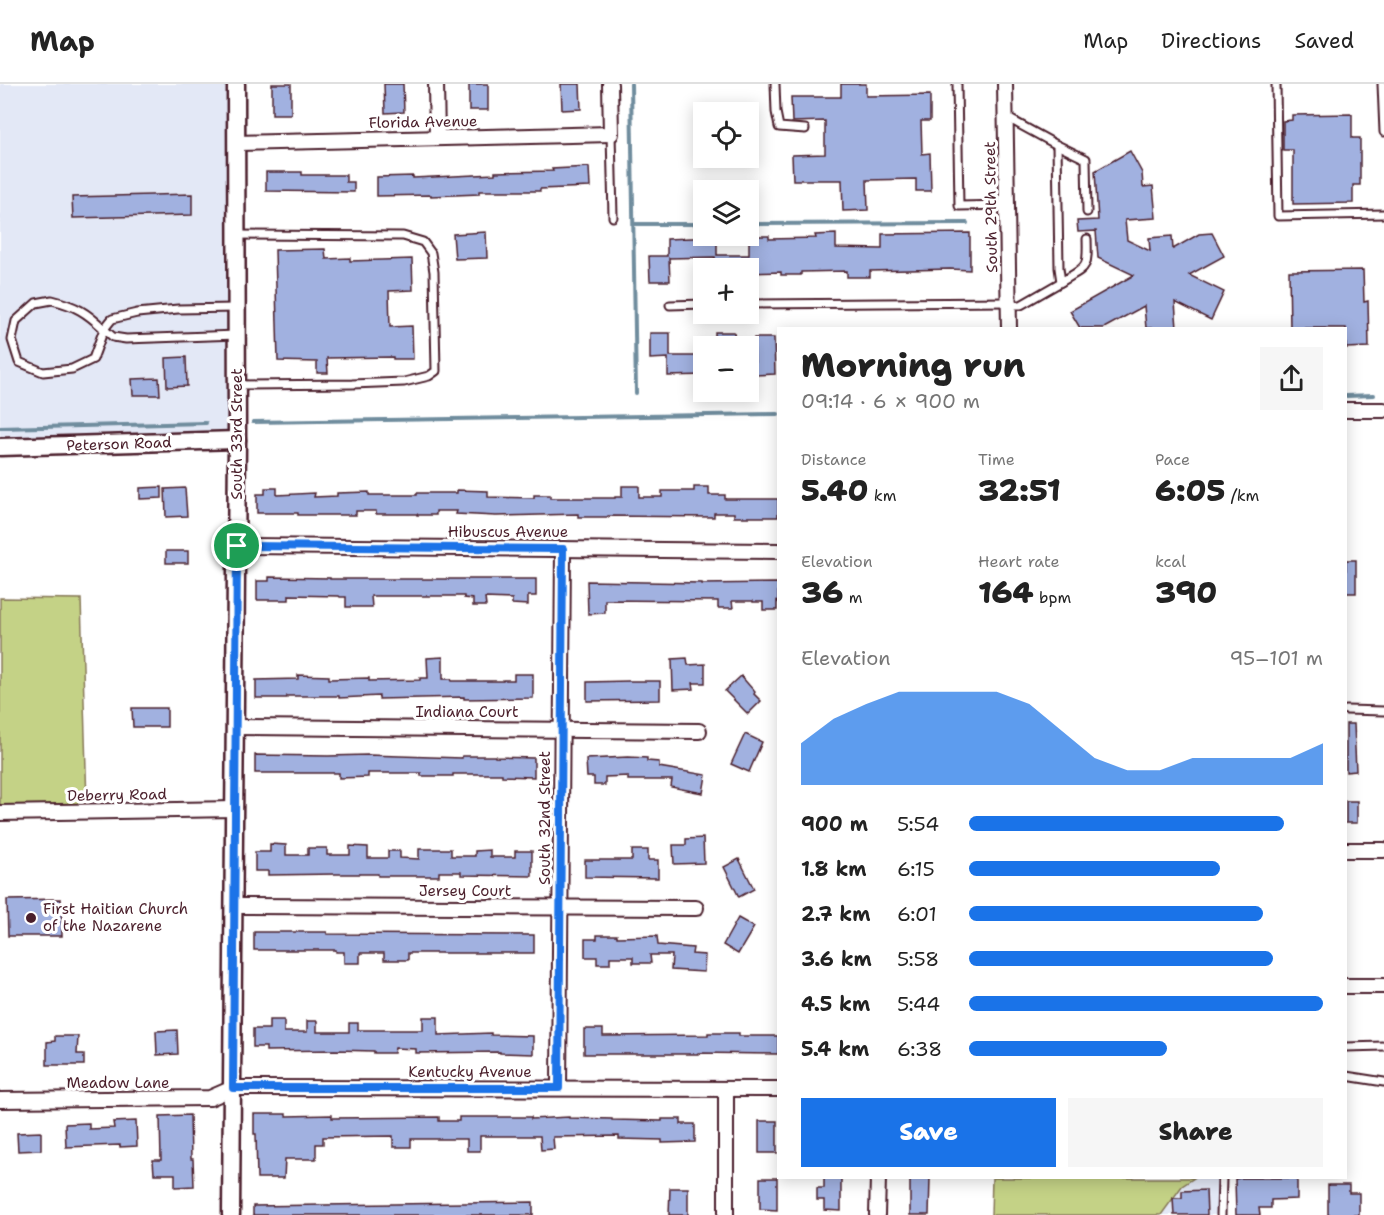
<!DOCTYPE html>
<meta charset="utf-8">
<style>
:root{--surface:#fff;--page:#f6f6f6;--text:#222;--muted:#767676;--line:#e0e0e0;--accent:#1a73e8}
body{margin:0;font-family:"Shantell Sans",sans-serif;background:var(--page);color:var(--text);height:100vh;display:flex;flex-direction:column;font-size:22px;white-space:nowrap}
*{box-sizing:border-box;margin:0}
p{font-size:20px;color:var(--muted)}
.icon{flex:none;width:33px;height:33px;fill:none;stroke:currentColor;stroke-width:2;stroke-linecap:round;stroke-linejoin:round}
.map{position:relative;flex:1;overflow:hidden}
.panel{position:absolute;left:777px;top:243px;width:570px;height:852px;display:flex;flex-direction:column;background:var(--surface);border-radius:0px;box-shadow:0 3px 15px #0003}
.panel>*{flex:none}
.fabs{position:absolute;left:693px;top:18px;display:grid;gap:12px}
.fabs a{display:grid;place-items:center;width:66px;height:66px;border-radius:0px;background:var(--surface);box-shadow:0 3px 15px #0003;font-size:30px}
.pin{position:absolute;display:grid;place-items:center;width:51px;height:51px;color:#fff;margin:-26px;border:3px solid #fff;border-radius:50%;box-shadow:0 2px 6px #0007}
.round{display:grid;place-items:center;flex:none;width:63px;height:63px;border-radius:0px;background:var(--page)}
.headline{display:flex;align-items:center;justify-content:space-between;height:102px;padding:0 24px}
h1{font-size:33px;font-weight:800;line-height:45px}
.metrics{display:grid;grid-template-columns:repeat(3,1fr);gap:9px;height:102px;padding:6px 24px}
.metrics div{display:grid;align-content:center}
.metrics b{font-size:30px;font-weight:800}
.metrics small{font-size:16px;font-weight:400}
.metrics p{font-size:16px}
.chart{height:168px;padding:12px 24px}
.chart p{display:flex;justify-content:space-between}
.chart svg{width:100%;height:108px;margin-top:6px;fill:var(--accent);opacity:.7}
.action{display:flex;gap:12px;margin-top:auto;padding:12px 24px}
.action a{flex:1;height:69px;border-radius:0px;background:var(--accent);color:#fff;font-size:24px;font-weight:800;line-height:69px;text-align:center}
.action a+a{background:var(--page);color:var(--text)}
ul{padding:0 24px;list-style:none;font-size:20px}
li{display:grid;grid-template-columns:96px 72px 1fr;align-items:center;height:45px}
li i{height:15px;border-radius:8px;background:var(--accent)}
header{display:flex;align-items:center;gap:36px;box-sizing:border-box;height:84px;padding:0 30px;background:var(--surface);border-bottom:2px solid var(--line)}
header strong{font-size:28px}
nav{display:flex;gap:33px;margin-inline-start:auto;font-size:21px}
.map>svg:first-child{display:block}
.built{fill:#e3e8f6}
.green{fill:#c4d286;stroke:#877858;stroke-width:1.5}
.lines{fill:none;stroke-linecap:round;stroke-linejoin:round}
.stream{stroke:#708d9e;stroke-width:4}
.building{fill:#a1b1e0;stroke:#4a1f2b;stroke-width:1.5}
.service-casing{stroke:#4a1f2b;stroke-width:11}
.minor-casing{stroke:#4a1f2b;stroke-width:18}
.tertiary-casing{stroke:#4a1f2b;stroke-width:21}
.service{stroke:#fff;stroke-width:7}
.minor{stroke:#fff;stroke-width:14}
.tertiary{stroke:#fff;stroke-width:16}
.route-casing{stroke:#fff;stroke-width:12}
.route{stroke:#1a73e8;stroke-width:8}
.poi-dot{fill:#4a1f2b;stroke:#fff;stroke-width:2}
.labels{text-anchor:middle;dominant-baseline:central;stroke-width:6;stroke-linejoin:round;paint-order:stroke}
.street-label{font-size:15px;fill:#4a1f2b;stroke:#fff}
.poi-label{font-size:15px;fill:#4a1f2b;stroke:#fff;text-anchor:start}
</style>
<header>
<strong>Map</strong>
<nav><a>Map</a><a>Directions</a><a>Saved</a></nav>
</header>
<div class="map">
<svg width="1384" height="1131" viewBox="0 0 1384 1131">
<rect width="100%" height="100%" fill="#fff"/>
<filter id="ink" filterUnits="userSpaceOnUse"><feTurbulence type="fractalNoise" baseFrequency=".0167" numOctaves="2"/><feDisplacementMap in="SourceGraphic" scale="12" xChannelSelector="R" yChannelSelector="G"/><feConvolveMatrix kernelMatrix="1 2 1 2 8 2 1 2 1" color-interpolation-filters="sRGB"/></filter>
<g filter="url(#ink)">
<g class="built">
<polygon points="0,0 230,0 231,349 0,355"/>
<polygon points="1194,1094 1225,1094 1225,1131 1161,1131 1182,1102"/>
</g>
<g class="green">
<polygon points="0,514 81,515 87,720 0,722"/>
<polygon points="992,1094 1194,1094 1182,1102 1161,1131 991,1131"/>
</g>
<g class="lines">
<g class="stream">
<polyline points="631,0 636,309"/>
<polyline points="634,140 704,140"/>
<polyline points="748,140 967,139"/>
<polyline points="1346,312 1374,311"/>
<polyline points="253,338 778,330"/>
<polyline points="0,344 206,339"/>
</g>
</g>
<g class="building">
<rect x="272" y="0" width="19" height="30"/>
<polygon points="384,0 403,0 404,28 385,29"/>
<rect x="469" y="0" width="19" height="26"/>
<polygon points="561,0 580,0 581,25 562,26"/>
<polygon points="841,0 866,0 866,12 930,11 930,37 921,37 922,70 930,69 931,107 916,107 916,95 867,96 868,126 843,127 842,96 793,96 792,71 825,70 825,37 792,38 791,13 841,13"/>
<polygon points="1352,30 1352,54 1360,54 1360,101 1353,101 1353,119 1293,120 1293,66 1283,66 1283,37 1292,36 1292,31"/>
<polygon points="1130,67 1142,89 1143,103 1153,102 1156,134 1125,136 1127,156 1150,167 1149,154 1172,152 1173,165 1199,150 1212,149 1224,172 1189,191 1224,208 1211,236 1175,218 1177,244 1146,244 1144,222 1104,244 1080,244 1070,227 1134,191 1098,174 1096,147 1078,148 1077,137 1098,136 1095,87"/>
<polygon points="589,83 590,103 540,105 540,107 479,107 479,110 431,112 431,111 377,112 377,93 413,92 413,94 495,90 495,88 553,87 552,85"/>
<polygon points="266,88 302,88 302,91 346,91 346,98 354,98 354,108 266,107"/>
<polygon points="192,110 192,131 73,134 72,113"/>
<polygon points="486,148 487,174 455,175 453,150"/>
<polygon points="970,149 970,186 950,185 870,187 870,193 847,193 847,187 801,188 801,191 781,191 781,188 749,189 749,184 715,184 715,173 669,174 670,197 650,197 649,172 667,172 667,155 717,153 717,171 749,171 749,152 769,152 769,155 816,154 815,151 836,150 836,164 882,165 882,150"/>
<polygon points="325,165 326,175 350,174 350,177 412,175 413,206 389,207 390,243 412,242 413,275 393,275 393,273 327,274 328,289 317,289 317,278 278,277 275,166"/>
<polygon points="1363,186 1364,218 1368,217 1369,263 1346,264 1346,244 1290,244 1289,187"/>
<polygon points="715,248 734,248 735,262 715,262"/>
<polygon points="650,249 670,249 670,272 704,272 704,291 668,292 668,274 650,275"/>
<polygon points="754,254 774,254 775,290 755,291"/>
<polygon points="186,273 187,302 167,303 166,274"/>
<polygon points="159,294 160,311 133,311 132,295"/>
<polygon points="622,402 639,402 639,413 662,413 662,407 694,407 694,403 709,403 709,411 725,411 725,415 778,415 778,433 734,433 734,429 714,429 714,433 608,432 608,433 578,433 578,430 496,432 456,430 457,427 436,427 436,431 417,431 417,430 376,430 376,427 356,427 356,431 298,431 298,429 257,429 257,410 265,410 265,404 277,404 277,411 315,409 314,413 337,412 337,409 369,408 369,411 417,411 417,409 457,409 457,406 488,407 488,413 534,414 534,411 550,411 550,414 615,414 615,413 622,413"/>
<polygon points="162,403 162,414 140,415 140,404"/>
<polygon points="185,404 187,432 166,433 165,405"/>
<rect x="166" y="467" width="22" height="12"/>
<rect x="1346" y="476" width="10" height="33"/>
<polygon points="269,493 330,494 330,495 536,495 536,512 528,512 528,521 512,520 512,515 485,514 486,522 473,522 473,515 464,514 464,512 371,512 372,523 346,523 346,513 340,513 339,512 289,511 289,516 257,516 257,497 269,497"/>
<polygon points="587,497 702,499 702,500 778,499 778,518 777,517 777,526 763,526 763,518 753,518 753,517 732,517 733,524 718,524 718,517 605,516 605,529 588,530"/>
<polygon points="443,573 443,595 451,595 452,597 503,597 503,596 514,596 514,590 533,590 533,614 464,615 464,613 379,615 379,612 339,614 339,612 287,612 287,614 256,614 256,596 298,595 298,591 329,592 329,595 369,594 369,597 420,596 420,594 428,594 427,574"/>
<polygon points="687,574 688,581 705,580 705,599 693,599 694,605 673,606 672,575"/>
<polygon points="741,592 755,608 754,610 761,617 748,630 725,607"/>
<polygon points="629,597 660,597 660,616 587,617 587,598"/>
<polygon points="132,624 167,624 167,643 133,643"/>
<polygon points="1346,640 1354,640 1356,687 1346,688"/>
<polygon points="745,650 762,658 749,688 731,680"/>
<polygon points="255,671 328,672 368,671 462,674 462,672 495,672 495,673 534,674 534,693 502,692 502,690 453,690 453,692 421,692 421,689 368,689 368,693 339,694 339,689 255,689"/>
<polygon points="628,673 647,674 647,677 659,678 659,683 706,691 703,709 671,703 672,696 628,696 628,692 605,693 605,701 594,701 594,693 587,693 586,675"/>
<rect x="1346" y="717" width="11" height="22"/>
<polygon points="703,754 704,779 674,780 673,761 686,761 686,755"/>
<polygon points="270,760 286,761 286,771 308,771 308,764 327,764 327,771 350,771 350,762 368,763 368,774 388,774 388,767 400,767 400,774 419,775 419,765 451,765 451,772 475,772 475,767 490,766 490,773 515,773 515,767 532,767 532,792 461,791 461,788 439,788 439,792 378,792 378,790 336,790 268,791 268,787 255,787 255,768 270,768"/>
<polygon points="632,766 648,766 648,776 658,776 658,794 585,793 585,776 632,776"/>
<polygon points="739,775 754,805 739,813 724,783"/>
<polygon points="61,815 62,852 8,852 7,816"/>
<polygon points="738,834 754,843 738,870 723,861"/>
<polygon points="254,848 327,848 327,850 534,851 534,869 408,869 408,876 384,876 384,869 360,869 360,879 344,879 344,868 336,868 336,866 254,866"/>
<polygon points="597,851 617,851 617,853 657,852 658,861 693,864 692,870 705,871 704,888 671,886 672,871 650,871 651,879 633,879 633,873 610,873 610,880 597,880 597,873 585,873 585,855 597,855"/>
<polygon points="423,933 438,933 438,951 491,949 491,951 533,952 533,970 500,969 500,968 416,969 416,965 395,964 394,969 374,969 374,967 335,966 266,967 266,963 253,963 253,945 269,945 269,936 284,936 284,948 307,948 307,937 317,937 317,948 349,948 349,939 358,939 358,946 423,946"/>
<polygon points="584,945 603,945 603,952 708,951 708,949 739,949 739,952 778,952 778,970 698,969 698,970 584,970"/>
<polygon points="177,946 178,970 157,971 156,947"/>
<polygon points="55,952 78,952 77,970 84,970 84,981 47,981 47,958 55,957"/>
<polygon points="254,1030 286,1030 286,1032 332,1031 332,1034 439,1033 439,1037 459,1037 459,1033 531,1033 531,1035 569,1033 569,1034 612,1035 612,1036 662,1037 662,1035 681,1035 681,1040 695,1040 695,1058 662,1059 662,1056 619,1055 619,1052 553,1053 554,1065 541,1066 540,1052 480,1052 480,1067 467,1067 467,1055 411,1055 411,1063 393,1063 393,1052 323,1053 323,1060 316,1060 316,1075 285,1075 284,1094 257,1094 256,1050 254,1050"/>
<polygon points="190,1031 191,1075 193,1075 194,1102 175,1103 175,1090 154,1090 153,1076 161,1076 160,1032"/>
<polygon points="136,1037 137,1062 120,1063 120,1061 66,1063 65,1040 89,1039 89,1045 114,1044 113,1038"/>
<rect x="759" y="1037" width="18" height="32"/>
<polygon points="41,1048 41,1066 18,1067 17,1049"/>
<polygon points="760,1094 777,1094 777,1126 760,1125"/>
<polygon points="824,1094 841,1094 841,1127 824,1126 824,1116 817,1116 817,1104 824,1104"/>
<polygon points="910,1094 930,1094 929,1131 910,1131"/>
<polygon points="1241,1094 1297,1094 1297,1115 1271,1116 1271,1124 1259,1124 1260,1131 1236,1131 1235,1095"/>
<polygon points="1328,1101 1349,1101 1349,1109 1359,1109 1359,1131 1328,1131"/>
<polygon points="670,1104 688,1104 688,1131 669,1131"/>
<polygon points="1206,1106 1207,1131 1174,1131 1173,1114 1182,1114 1182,1107"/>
<polygon points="533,1118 533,1131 253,1131 253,1122"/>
</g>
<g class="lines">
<g class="service-casing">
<g id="service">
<polyline points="775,0 776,28 779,43 805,45"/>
<polyline points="957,0 959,122 1007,121"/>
<polyline points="1276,0 1278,132 1384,130"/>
<polyline points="1382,0 1384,48"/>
<polyline points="1006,33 1057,61 1086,75 1087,128"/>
<polyline points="611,50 613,133"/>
<path d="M1057,61L1059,184L1061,198C1087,182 1088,186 1087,155"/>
<path d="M52,216C76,222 86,228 104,245L93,275L72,285L43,288L19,278L12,256L16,237L36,219Z"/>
<polyline points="748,220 1009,218"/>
<polyline points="670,221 704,220"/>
<polyline points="1009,221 1021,221 1061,198"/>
<polyline points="235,224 178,225 137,229 112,235 104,245 113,253 126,255 237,251"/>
<polyline points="238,301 352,300 404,298 429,292 436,287 434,188 431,169 423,158 403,152 238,151"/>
<polyline points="1346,626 1384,627"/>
<polyline points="1346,963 1384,962"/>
<polyline points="1346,992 1384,998"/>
<polyline points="1221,1131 1222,1094"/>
</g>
</g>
<g class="minor-casing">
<g id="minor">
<polyline points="436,0 437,54"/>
<polyline points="1005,0 1009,244"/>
<polyline points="237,59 611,50 610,0"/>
<polyline points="1346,326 1384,326"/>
<polyline points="236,462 778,467"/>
<polyline points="235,643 699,647"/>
<polyline points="0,729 235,725"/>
<polyline points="1346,766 1384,766"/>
<polyline points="235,822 696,824"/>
<polyline points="1346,902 1384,902"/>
<polyline points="559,1004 563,465"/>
<polyline points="0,1016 210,1014 233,1004 778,1005"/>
<polyline points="726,1131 726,1005"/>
<polyline points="877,1131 878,1094"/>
</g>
</g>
<g class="tertiary-casing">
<g id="tertiary">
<polyline points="0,363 237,356"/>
<polyline points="231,1131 237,356 236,0"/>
</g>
</g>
<use href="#service" class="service"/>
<use href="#minor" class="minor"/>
<use href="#tertiary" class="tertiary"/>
</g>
</g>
<g class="lines" filter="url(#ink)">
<g class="route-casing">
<polygon id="route" points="237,462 563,465 559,1004 233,1004"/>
</g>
<use href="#route" class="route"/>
</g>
<circle class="poi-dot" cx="31" cy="834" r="6"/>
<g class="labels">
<g class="street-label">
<text transform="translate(423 38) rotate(-1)">Florida Avenue</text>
<text transform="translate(991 123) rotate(-91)">South 29th Street</text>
<text transform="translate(237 350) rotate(-90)">South 33rd Street</text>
<text transform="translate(119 360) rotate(-2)">Peterson Road</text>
<text x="508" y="448">Hibuscus Avenue</text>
<text x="467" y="628">Indiana Court</text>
<text transform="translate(117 711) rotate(-1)">Deberry Road</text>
<text transform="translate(545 734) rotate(-90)">South 32nd Street</text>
<text x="465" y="807">Jersey Court</text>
<text x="470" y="988">Kentucky Avenue</text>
<text x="118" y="999">Meadow Lane</text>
</g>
<g class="poi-label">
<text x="43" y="825">First Haitian Church<tspan x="43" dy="17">of the Nazarene</tspan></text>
</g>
</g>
</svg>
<div class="fabs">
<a><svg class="icon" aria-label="locate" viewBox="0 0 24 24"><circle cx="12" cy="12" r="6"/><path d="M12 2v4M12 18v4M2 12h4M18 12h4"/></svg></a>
<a><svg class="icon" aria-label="layers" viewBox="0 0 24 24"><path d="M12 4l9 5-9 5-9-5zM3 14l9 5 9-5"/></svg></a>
<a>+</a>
<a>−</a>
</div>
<div class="pin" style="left:237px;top:462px;background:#1e9e55"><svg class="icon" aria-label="arrive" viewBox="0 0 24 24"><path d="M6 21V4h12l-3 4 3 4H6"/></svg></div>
<section class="panel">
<div class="headline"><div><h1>Morning run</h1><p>09:14 · 6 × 900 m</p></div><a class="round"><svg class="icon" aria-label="share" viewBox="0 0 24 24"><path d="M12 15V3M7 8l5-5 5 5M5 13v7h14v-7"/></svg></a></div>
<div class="metrics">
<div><p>Distance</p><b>5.40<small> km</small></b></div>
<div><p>Time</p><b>32:51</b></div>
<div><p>Pace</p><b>6:05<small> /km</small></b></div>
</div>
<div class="metrics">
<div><p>Elevation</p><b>36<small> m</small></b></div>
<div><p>Heart rate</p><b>164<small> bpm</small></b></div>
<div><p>kcal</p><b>390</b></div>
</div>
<div class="chart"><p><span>Elevation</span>95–101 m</p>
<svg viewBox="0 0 160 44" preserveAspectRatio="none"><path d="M0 44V27L10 17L20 11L30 6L40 6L50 6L60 6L70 11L80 22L90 33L100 38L110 38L120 33L130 33L140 33L150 33L160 27V44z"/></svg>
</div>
<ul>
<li><b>900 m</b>5:54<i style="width:89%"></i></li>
<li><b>1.8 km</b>6:15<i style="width:71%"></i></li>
<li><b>2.7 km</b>6:01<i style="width:83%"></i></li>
<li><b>3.6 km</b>5:58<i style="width:86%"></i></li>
<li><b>4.5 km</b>5:44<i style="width:100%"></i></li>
<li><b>5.4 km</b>6:38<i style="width:56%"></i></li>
</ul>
<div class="action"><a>Save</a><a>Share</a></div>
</section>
</div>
